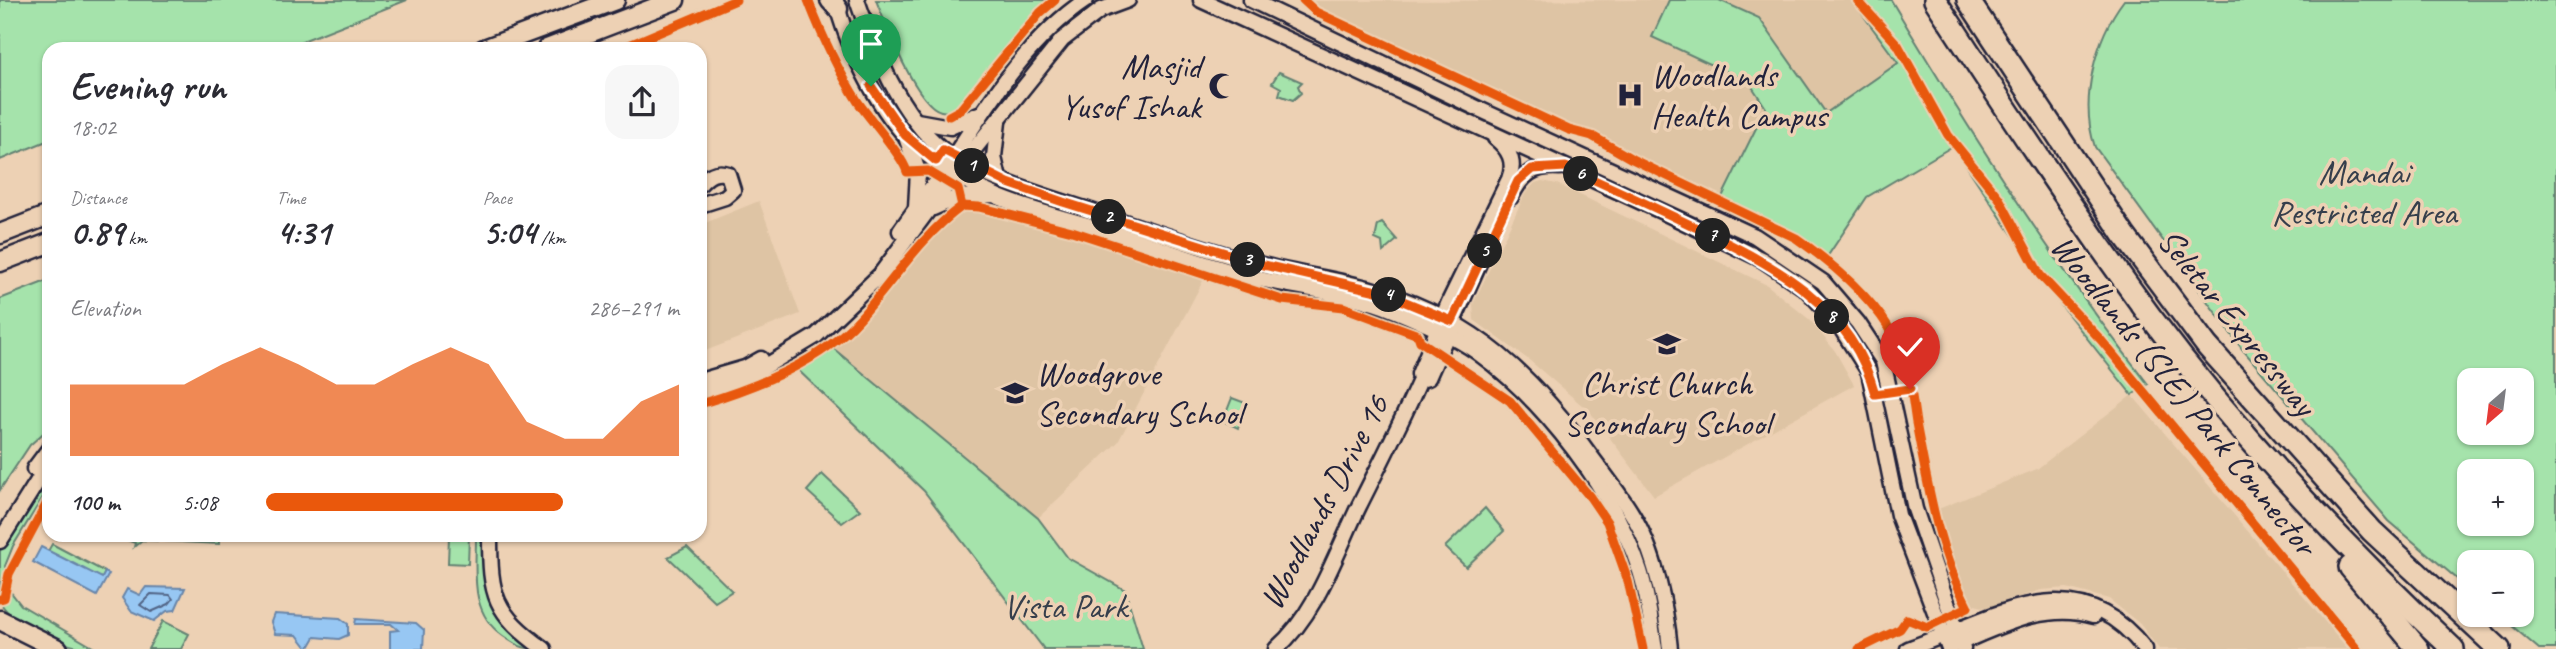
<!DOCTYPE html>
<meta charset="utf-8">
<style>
:root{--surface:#fff;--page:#f7f7f7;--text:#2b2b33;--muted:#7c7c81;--accent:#ea580c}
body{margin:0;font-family:Caveat,sans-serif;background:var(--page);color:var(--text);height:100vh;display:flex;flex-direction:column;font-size:26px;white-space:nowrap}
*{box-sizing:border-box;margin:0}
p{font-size:23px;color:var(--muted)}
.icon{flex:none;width:38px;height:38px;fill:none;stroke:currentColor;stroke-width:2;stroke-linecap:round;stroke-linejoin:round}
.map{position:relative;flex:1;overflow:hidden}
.panel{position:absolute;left:42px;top:42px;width:665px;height:500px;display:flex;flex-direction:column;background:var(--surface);border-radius:21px;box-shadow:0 2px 5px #0004}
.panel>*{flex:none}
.needle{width:46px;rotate:208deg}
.controls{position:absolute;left:2457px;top:368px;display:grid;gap:14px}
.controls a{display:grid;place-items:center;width:77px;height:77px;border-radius:14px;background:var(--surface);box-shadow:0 2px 5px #0004;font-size:35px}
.pin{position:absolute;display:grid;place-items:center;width:60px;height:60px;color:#fff;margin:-72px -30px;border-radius:50% 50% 50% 0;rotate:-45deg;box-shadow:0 0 7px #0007}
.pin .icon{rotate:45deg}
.km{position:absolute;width:35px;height:35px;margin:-18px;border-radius:50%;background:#222;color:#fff;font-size:19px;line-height:35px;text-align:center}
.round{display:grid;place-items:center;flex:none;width:74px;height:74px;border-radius:21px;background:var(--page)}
.headline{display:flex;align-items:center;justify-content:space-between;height:119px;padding:0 28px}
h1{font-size:38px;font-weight:700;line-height:52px}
.figures{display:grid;grid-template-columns:repeat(3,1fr);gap:10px;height:119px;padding:7px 28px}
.figures div{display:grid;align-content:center}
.figures b{font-size:35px;font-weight:700}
.figures small{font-size:19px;font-weight:400}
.figures p{font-size:19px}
.chart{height:196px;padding:14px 28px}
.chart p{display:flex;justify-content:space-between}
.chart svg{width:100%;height:126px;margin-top:7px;fill:var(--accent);opacity:.7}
ul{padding:0 28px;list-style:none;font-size:23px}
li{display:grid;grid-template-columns:112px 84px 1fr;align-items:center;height:52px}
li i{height:18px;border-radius:9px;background:var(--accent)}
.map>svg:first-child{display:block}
.built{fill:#dec4a4}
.green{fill:#a5e3ab;stroke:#648273;stroke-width:2;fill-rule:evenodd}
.water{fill:#97c7f3;stroke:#6885a9;stroke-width:2}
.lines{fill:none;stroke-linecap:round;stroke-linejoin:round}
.shore{stroke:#516485;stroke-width:2}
.minor-casing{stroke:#22223b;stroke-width:19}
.major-casing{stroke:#22223b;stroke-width:23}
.highway-casing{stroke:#22223b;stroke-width:26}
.minor{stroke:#edd1b4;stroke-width:14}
.major{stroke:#edd1b4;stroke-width:18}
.highway{stroke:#edd1b4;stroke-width:21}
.cycleway-casing{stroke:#edd1b4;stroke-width:13}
.cycleway{stroke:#e8590c;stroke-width:9}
.route-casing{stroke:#fff;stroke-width:14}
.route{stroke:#ea580c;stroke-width:9}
.labels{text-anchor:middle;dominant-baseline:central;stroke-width:7;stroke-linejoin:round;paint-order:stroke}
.poi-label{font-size:35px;fill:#22223b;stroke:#edd1b4;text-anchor:start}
.park-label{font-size:35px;fill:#363f4c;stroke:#edd1b4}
.street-label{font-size:35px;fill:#22223b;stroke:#edd1b4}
</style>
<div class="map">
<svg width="2556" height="649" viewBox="0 0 2556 649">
<rect width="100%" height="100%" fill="#edd1b4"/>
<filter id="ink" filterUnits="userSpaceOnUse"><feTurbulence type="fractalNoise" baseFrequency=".0143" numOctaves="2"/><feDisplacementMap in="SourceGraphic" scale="14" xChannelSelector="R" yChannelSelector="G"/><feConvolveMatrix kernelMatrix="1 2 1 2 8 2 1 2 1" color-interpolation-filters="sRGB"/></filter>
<g filter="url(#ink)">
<g class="built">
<polygon points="1669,0 1652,37 1749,82 1766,108 1722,197 1634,157 1621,146 1591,132 1569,126 1318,9 1312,1"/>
<polygon points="1719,0 1852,0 1898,63 1826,114 1759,19"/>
<polygon points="1542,181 1557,184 1767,285 1810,320 1835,351 1854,385 1654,496 1590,412 1529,360 1474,320 1473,304 1525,194 1535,183"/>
<polygon points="759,201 800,314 700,353 700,225"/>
<polygon points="959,207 1043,224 1204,279 1118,442 1038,518 828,344 890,287 941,218"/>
<polygon points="2132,395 2348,649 2159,649 2140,624 2109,599 2067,588 2041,590 1987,608 1971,604 1965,596 1936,510 2037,469"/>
</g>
<g class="green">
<polygon points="0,0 407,0 282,49 49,49 49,140 0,160"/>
<path d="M876,0H1051L1033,14L961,104C955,108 949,113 941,111C916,105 885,23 876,0Z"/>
<path d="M1669,0H1719L1759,18L1826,113L1898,63L1852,0H1891C1970,133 2053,262 2148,384L2132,395L2052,294L1953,146L1867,197L1827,257L1801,238L1722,197L1766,108L1749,82L1652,37Z"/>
<path d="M2124,0H2556V649H2539L2498,614H2522V562H2469V589L2389,521L2242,349L2095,147C2079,101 2095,38 2124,0ZM2469,380H2522V432H2469ZM2469,471H2522V523H2469Z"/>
<polygon points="1279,72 1302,82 1298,86 1301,93 1293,100 1279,95 1281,88 1272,83"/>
<polygon points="1382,223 1397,240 1383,252 1382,242 1375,239 1378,225"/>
<polygon points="49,280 49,428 30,445 0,490 0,299"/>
<polygon points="828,344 1038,518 1068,558 1125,590 1143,649 1044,649 924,491 796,368"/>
<polygon points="1232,398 1248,404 1238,428 1223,421"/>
<path d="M49,468V487L13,546L5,566L10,591L21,605L96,649C69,649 14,627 0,602V548Z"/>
<polygon points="822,474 860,510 842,523 807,491"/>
<polygon points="1485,508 1504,531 1466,567 1445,547"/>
<polygon points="117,536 219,536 219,544 142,540 134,547 135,543"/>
<polygon points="449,536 469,536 468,564 448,563"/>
<path d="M476,536H489L491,589L538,649C522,649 516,645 503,636C469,612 476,573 476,536Z"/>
<polygon points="52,544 105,572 102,579 48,551"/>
<polygon points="687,547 732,591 715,602 668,557"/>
<polygon points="163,621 189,634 181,649 148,649"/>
</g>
<g class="water">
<polygon points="41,547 102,578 105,572 109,574 97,596 33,562"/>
<polygon points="146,587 185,588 175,610 167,611 154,621 131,611 122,598 127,589 140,595"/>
<polygon points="274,614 340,618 348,624 348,635 339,639 315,637 308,649 297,635 275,634 271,622"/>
<polygon points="356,619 416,623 424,630 423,649 390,649 390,631 398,630 391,624 355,624"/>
</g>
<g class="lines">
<polygon class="shore" points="151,594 170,595 173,599 169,604 151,612 140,605"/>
<g class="minor-casing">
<g id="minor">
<path d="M857,0C875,52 899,114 943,150C973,175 1050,198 1088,210C1147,229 1206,251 1266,266C1304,276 1344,280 1381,292C1475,321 1533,376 1590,455C1604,474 1620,494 1632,514C1655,551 1666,606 1670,649"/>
<polyline points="1201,0 1661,211 1763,260 1806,289 1837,322 1869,372 1898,515 1949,649"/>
<polyline points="1251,0 1481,110 1755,236 1823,282 1858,323 1883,361 1915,509 1963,649"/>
<path d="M836,1C845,41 877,107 906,136C929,160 965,182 994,195C1030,211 1070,219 1108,231C1158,247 1208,267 1259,279C1304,289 1353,293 1396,311C1423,322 1453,335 1477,352C1545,401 1614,491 1640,571C1648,596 1651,623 1655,649"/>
<polyline points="917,121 950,127 979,114"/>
<polyline points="998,122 994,157 999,179"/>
<polyline points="907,140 918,171 916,208"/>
<path d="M700,184C708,175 716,170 728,174L733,190L725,197L700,205"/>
<path d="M1511,197C1522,174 1534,165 1560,167"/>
<polyline points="933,208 958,197 994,195"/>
<path d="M900,231C916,208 932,187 948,165C987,106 1026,40 1086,0"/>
<polyline points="1420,380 1428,378 1481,259"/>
<polyline points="700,381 745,368 761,359"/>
<polyline points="700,393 746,378 816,336 880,275 964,162 1062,40 1101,10 1128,0"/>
<polyline points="34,469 49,449"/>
<path d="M490,536C490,596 494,613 544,649"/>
<polyline points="0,541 49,463"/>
<path d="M1952,646C1997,628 2044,601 2093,616"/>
<path d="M1276,649C1317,613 1336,553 1359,506C1380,464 1401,423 1420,380L1419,374L1449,302L1509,179C1516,162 1509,149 1495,138"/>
<path d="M1908,649C1993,619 2075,560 2145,649"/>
</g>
</g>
<g class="major-casing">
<g id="major">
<polyline points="830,0 838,9"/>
<polyline points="484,49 615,0"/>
<polyline points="547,49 675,0"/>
<polyline points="0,234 49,215"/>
<polyline points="0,262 49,243"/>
<polyline points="0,620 58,649"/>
</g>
</g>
<g class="highway-casing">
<g id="highway">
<path d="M1935,0C2004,106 2075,214 2150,316C2240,436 2343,546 2453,649"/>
<polyline points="1968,0 2124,235 2207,346 2372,531 2499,649"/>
<polyline points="2350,567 2418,649"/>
</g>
</g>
<use href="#minor" class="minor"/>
<use href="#major" class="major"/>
<use href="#highway" class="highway"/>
<g class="cycleway-casing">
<g id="cycleway">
<path d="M808,0C822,36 837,69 858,102C870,120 903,156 907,172L928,171L958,189L962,206"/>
<path d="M1303,0L1316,12L1569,130L1592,136L1632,159L1796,238C1833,264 1875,299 1896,340C1909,364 1912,397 1916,423C1928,485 1938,551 1968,607L1927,627L1907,619L1900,629L1859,649"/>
<polyline points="1857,0 1898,45 1948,135 1999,198 2040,275 2101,340 2357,649"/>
<polyline points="620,49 736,0"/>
<polyline points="949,116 960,110 1040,13 1055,0"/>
<path d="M700,404C756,387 821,362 860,318C894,280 921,236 962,206L979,207L1072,231L1282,300L1343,307L1418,335L1420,341L1510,401L1590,497L1607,522L1628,581L1643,649"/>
<polyline points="0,599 4,598 9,574 49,499"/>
</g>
</g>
<use href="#cycleway" class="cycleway"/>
</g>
</g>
<g class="lines" filter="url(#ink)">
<g class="route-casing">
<path id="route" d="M871,86L905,135L936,161L943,150L1008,183L1063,202L1264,265L1381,292L1452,321L1518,181L1532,169L1566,167C1610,187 1654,207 1697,228C1775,266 1851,304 1875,394L1910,389"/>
</g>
<use href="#route" class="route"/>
</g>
<defs>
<g id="mosque-bare" transform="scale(2.1)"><path d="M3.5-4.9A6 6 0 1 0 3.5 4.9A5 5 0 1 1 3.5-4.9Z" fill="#22223b" stroke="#edd1b4" stroke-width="2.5" paint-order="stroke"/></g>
<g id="hospital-bare" transform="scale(2.1)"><path d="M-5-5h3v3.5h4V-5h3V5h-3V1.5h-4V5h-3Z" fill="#22223b" stroke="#edd1b4" stroke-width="2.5" paint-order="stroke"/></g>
<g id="school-bare" transform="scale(2.1)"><path d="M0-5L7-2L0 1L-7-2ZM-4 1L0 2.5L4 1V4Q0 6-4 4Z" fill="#22223b" stroke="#edd1b4" stroke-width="2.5" paint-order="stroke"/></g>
</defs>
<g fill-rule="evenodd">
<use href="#mosque-bare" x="1222" y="86"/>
<use href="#hospital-bare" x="1630" y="95"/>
<use href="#school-bare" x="1667" y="344"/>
<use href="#school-bare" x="1015" y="393"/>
</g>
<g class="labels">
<g class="poi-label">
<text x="1201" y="66" text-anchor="end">Masjid<tspan x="1201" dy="40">Yusof Ishak</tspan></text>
<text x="1651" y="75">Woodlands<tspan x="1651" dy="40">Health Campus</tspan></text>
<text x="1036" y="373">Woodgrove<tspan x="1036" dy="40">Secondary School</tspan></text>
<text x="1667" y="383" text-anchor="middle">Christ Church<tspan x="1667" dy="40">Secondary School</tspan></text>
</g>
<g class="park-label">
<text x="2364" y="172">Mandai<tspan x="2364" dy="40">Restricted Area</tspan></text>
<text x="1065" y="606">Vista Park</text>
</g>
<g class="street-label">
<text transform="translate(2237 322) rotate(51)">Seletar Expressway</text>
<text transform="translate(2184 395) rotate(51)">Woodlands (SLE) Park Connector</text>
<text transform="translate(1324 502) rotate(-62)">Woodlands Drive 16</text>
</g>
</g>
</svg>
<div class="controls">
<a><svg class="needle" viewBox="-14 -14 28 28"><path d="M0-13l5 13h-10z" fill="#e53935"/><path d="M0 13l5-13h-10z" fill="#7c7c81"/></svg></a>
<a>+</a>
<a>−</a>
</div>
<div class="pin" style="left:871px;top:86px;background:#1e9e55"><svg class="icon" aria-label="arrive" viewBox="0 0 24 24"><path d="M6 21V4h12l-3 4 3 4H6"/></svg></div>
<div class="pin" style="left:1910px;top:389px;background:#d93025"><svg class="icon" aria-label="check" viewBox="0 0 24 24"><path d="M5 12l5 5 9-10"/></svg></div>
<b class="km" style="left:972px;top:166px">1</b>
<b class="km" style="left:1109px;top:217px">2</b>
<b class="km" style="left:1248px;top:260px">3</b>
<b class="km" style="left:1389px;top:295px">4</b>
<b class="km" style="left:1485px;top:251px">5</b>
<b class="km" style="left:1581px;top:174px">6</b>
<b class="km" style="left:1713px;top:236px">7</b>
<b class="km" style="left:1832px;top:317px">8</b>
<section class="panel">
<div class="headline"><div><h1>Evening run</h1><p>18:02</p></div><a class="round"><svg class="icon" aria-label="share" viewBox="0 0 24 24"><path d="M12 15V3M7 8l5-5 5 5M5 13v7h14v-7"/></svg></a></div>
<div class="figures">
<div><p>Distance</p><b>0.89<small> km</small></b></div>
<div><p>Time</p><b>4:31</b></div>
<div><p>Pace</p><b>5:04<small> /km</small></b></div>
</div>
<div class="chart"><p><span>Elevation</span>286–291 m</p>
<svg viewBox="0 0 160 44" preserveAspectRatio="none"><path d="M0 44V19L10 19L20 19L30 19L40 12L50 6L60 12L70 19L80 19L90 12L100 6L110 12L120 32L130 38L140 38L150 25L160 19V44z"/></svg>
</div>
<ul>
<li><b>100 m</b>5:08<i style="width:72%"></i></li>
</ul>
</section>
</div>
